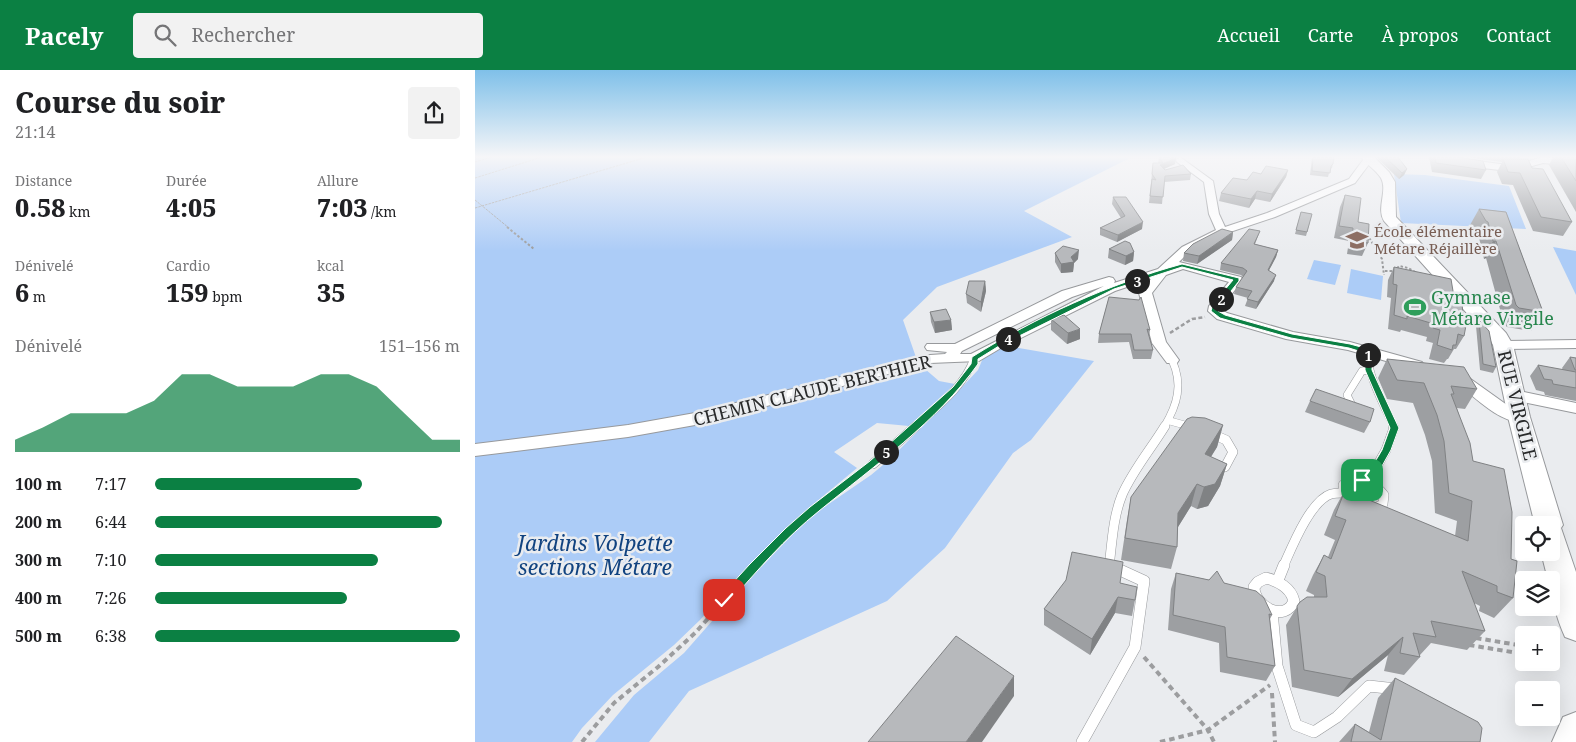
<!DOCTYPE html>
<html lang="fr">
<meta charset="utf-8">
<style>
:root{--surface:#fff;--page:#f2f2f2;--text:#202124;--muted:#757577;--accent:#0b8043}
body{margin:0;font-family:"Noto Serif",serif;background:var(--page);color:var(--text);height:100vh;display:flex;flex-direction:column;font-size:19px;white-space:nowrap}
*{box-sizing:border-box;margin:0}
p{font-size:16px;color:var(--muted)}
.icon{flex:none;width:28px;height:28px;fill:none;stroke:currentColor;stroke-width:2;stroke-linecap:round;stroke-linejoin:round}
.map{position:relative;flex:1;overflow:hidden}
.panel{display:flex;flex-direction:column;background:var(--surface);width:475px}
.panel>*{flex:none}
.buttons{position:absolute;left:1040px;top:446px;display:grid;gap:10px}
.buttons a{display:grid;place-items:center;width:45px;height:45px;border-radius:5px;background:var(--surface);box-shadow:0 5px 20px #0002;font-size:25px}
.pin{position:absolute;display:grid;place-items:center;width:42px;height:42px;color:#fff;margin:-21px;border-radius:10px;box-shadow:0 2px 8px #0006}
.km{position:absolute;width:25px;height:25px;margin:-12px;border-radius:50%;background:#222;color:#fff;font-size:14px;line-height:25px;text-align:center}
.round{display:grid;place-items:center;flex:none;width:52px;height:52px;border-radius:5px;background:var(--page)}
.overview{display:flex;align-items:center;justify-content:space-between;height:85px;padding:0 15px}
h1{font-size:28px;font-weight:800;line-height:38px}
.stats{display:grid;grid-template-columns:repeat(3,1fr);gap:8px;height:85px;padding:5px 15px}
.stats div{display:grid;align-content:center}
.stats b{font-size:25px;font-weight:800}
.stats small{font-size:14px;font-weight:400}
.stats p{font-size:14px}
.chart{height:140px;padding:10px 15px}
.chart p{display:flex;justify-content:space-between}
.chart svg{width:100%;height:90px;margin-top:5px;fill:var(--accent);opacity:.7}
ul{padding:0 15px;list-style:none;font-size:16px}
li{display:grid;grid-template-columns:80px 60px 1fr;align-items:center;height:38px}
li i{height:12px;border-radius:6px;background:var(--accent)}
header{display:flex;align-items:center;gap:30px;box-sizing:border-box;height:70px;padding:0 25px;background:var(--accent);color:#fff}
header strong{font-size:24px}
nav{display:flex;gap:28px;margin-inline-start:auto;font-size:18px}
.search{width:350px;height:45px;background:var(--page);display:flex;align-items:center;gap:12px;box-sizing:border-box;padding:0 18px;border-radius:5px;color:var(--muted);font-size:19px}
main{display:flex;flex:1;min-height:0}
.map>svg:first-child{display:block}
.green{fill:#acccf7}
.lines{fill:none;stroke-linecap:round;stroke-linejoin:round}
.lane-far2-casing{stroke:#97999c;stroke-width:8}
.lane-far1-casing{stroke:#97999c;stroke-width:10}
.lane-casing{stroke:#97999c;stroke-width:12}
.street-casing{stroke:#97999c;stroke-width:2}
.secondary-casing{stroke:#97999c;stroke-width:2}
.path-far4{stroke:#9c9d9f;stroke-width:1;stroke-dasharray:2.5 1;stroke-linecap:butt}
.path-far3{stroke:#9c9d9f;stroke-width:2;stroke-dasharray:2.5 2;stroke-linecap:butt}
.path-far2{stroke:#9c9d9f;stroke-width:2.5;stroke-dasharray:4 2.5;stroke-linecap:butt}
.path-far1{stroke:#9c9d9f;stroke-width:3;stroke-dasharray:4.5 3;stroke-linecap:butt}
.path{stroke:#9c9d9f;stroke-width:4;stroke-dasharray:5.5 4;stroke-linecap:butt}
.lane-far2{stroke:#fff;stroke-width:7}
.lane-far1{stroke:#fff;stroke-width:9}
.lane{stroke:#fff;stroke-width:11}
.street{fill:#fff;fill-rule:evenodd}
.secondary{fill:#fff;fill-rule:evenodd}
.wall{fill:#9d9fa2}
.shaded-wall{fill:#808284}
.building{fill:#b7b9bc;stroke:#808284}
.route{fill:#0b8043;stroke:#fff}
.labels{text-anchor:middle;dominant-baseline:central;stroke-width:5;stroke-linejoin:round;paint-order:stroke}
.far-education-label{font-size:15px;fill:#785e54;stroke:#eaecef;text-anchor:start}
.leisure-label{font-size:18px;fill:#27864d;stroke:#eaecef;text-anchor:start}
.street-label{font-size:18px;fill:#292a2b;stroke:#eaecef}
.near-park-label{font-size:21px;font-style:italic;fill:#114380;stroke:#eaecef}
</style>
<header>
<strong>Pacely</strong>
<div class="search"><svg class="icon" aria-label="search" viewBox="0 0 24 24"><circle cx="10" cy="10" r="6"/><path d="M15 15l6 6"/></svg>Rechercher</div>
<nav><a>Accueil</a><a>Carte</a><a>À propos</a><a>Contact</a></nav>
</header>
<main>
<section class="panel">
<div class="overview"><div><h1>Course du soir</h1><p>21:14</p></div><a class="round"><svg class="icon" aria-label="share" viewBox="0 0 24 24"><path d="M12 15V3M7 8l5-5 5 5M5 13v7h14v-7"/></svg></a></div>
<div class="stats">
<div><p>Distance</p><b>0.58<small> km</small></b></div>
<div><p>Durée</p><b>4:05</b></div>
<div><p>Allure</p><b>7:03<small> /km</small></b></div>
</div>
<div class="stats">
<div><p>Dénivelé</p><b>6<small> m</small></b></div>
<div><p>Cardio</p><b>159<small> bpm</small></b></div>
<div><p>kcal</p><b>35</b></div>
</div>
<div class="chart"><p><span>Dénivelé</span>151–156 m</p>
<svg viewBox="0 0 160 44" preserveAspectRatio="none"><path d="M0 44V38L10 32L20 25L30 25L40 25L50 19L60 6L70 6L80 12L90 12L100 12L110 6L120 6L130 12L140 25L150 38L160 38V44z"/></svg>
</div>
<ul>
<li><b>100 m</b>7:17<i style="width:68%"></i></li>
<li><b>200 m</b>6:44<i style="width:94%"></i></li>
<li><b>300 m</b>7:10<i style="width:73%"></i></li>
<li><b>400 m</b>7:26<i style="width:63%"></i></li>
<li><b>500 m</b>6:38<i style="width:100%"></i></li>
</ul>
</section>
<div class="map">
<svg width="1101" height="672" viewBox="0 0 1101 672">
<rect width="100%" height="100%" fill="#eaecef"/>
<g class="green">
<polygon points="0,87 657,87 549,141 597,167 462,217 428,250 443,293 464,311 480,314 434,356 402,353 359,382 382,398 335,437 284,486 225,550 199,575 138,625 107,658 97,672 0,672"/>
<polygon points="919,104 950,105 1034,116 1051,159 926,153"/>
<polygon points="1078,177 1101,181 1101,225"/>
<polygon points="839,190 866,195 860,215 832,209"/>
<polygon points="876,199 908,206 906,230 872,223"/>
<polygon points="526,275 619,291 556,370 538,383 470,478 412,531 214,621 174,672 120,672 159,625 209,583 267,517 319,463 342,442 396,405 414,390 488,316 503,300 508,288"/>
</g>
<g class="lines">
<g class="lane-far2-casing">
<g id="lane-far2">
<path d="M895,282C887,296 912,342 919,357"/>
<polyline points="878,337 872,325 887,301 894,300"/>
<polyline points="695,351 717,357"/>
<path d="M440,357C461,338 490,316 499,288"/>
<path d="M689,357C703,334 708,314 697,290"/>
</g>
</g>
<g class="lane-far1-casing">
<g id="lane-far1">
<polyline points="713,356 717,357"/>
<polyline points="737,364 751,370 758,382 750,397"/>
<polyline points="398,394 441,356"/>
<path d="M875,409C889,409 900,413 909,425L908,434L898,439C884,437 868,432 868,415Z"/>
<polyline points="893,412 911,380 919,358 918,356"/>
<path d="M634,497C637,473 638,447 647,425C658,400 676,379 690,356"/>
<path d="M808,497C817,477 835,431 856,424C860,423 864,423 868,423"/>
</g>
</g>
<g class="lane-casing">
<g id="lane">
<path d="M791,508C803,511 816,518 819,531C810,553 779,537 779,517L783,512Z"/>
<polyline points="803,510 809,495"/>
<polyline points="797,541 802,596 821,655 839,662 862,647 894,616 921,619"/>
<polyline points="607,672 660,577 669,511 634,495"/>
</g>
</g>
<g class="street-casing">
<g id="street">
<path d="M705,87L738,111L744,144L750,157L792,143L874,109L888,90L891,87H897L898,89L880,113L800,147L740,167L715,181L704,192L766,207L768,210L747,236V240L752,243L818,262L875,272L947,292L949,295L947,298L942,300L873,280L811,269L742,249L733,241L734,236L754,212L708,199L691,205L677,223L691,272L704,290L702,293H692L677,273L664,223L676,209L640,221L526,278L504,291L455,293L220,355L153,367L0,386V374L153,355L220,343L455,285L470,284L472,282L452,280L450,277L452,274H480L587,221L634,207L638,208L640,211L639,213L683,199L707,177L741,160L734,144L729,112L702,92L701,90ZM629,216L496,284H485L487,281L597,227Z"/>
<polygon points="956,87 972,87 1025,94 1043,94 1068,87 1101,90 1101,96 1068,93 1043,100 1025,100 980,95"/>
<polygon points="1101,270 1101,278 1028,279 1023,278 1021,275 1023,272 1028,271"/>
<path d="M985,303L990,305L1039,340L1050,343L1052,347L1050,351C1028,357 996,324 980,311L977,308L980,305Z"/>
<polygon points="1039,320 1101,333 1101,343 1033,329 1031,325 1033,321"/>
</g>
</g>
<g class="secondary-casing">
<g id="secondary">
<path d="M886,87H899L914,102L920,112L921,147L1031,263L1038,275L1055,347L1088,455L1086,458L1101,502V571L1090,567C1082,549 1076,529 1076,510H1073L1066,482H1076V455H1060L1033,347L1018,275L1015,269L909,151C901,138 913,121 906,108C901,100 892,95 886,87Z"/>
<polygon points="1101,642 1101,672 1077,672 1088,647"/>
</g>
</g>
<g class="path-far4">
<polyline points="0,92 17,87"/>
<polyline points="0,108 67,87"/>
<polyline points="0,130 34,158"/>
<polyline points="0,138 172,87"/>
</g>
<g class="path-far3">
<polyline points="32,157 59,179"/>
<polyline points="892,164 907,189 909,205"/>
<polyline points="910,201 920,201 924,196 933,198 942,203"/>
</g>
<polyline class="path-far2" points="695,263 717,249 730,247"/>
<polyline class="path-far1" points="279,497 339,440 390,400"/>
<g class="path">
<polyline points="1001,568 1049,576"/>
<polyline points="994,575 1049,584"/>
<polyline points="669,587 733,660 739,672"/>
<polyline points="797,623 800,672"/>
<polyline points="107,672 139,633 183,597 220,563 281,495"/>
<polyline points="685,672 733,660 795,615"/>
</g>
<use href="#lane-far2" class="lane-far2"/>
<use href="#lane-far1" class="lane-far1"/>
<use href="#lane" class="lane"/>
<use href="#street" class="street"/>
<use href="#secondary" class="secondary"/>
</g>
<g class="wall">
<polygon points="684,87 700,94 689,99 690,100 716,104 715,110 689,112 687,134 674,133 678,93 683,93"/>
<polygon points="837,87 859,87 858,94 857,98 855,99 853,107 835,105"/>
<polygon points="901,87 923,87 932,99 929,105 924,109"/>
<polygon points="954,87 982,87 1011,100 1006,109 957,102"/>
<polygon points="989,87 1045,87 1044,89 1057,98 1097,152 1088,166 1058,161 1038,115 1027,114 1022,102 1027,92"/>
<polygon points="1078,87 1101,87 1101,142 1074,95"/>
<polygon points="813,100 811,107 795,132 780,129 774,138 744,131 746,123 786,104"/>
<polygon points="870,125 893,173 887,186 872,184 874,171 859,168 865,137"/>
<polygon points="638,127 667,159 642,172 625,165 625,158 646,148 637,134"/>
<polygon points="1004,139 1031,142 1068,242 1056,261 1032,257 1029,254 1011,188 1009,189 1004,168 1002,168 995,155"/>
<polygon points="826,142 837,144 831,166 820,164"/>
<polygon points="785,161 780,174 803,180 801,187 794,200 799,211 781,239 770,236 773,228 759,224 761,217 768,207 766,205 745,200 746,193"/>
<polygon points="758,162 757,170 722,194 708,191 709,183"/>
<polygon points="634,179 659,182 658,191 650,195 633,188"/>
<polygon points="580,183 603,189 599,193 598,202 586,203 580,192"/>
<polygon points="919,197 980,233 989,266 981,279 979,279 973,289 972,289 969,293 954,289 958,273 951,271 952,267 926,260 925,262 913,259 916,228 912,227 913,210"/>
<polygon points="510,211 511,221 506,242 492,233 491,224"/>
<polygon points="634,227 675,260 674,266 678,280 676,289 658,289 654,272 623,273 624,264"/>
<polygon points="455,242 476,250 477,260 460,263 456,252"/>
<polygon points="576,249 605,269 592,274 576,260"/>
<polygon points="1004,250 1021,297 1018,303 1005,300 1001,256"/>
<polygon points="1095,287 1101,288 1101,331 1070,325 1069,322 1061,320 1055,306 1063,295 1088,300 1087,298"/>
<polygon points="912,289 1002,319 990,339 982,338 998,391 1036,489 1038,528 1019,548 1004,541 1005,536 999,533 1010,561 992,580 956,573 945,585 945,587 929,605 909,601 913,585 863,627 817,617 811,555 825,532 839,527 839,525 831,521 838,505 849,485 853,487 860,470 849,465 859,440 870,420 980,466 982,451 960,443 957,391 950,365 938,333 912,329 903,308"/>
<polygon points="835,331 895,352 889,363 830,342"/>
<polygon points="748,355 742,377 736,387 752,394 745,416 733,436 722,439 716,436 703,457 702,477 696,499 646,490 652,450 656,427"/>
<polygon points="701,503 749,513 797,545 795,549 800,596 791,611 745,602 744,573 693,560 696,519"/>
<polygon points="645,513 660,530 657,546 640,543 615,585 569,555 569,539"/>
<polygon points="920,608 1005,672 864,672 880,654 894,662 903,628"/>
</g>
<g class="shaded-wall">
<polygon points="701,88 700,94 684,101 685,95"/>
<polygon points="932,99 929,105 924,109 927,103"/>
<polygon points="813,100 811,107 795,132 797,124"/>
<polygon points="782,121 780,129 774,138 776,129"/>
<polygon points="668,152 667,159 642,172 643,165"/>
<polygon points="758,162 757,170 722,194 724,186"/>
<polygon points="1018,171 1021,171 1011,188 1009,189"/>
<polygon points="604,180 603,189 599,193 598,202 586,203 586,194 596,187"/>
<polygon points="803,180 801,187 791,206 793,200"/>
<polygon points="659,182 658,191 650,195 651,186"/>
<polygon points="801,205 799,211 781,239 783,232"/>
<polygon points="510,211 511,221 506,242 506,232"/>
<polygon points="476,250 477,260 460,263 459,252"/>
<polygon points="605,259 605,269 592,274 593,263"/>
<polygon points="748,355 742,377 723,407 730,384"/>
<polygon points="752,394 745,416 733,436 722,439 729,417"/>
<polygon points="722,414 716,436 698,465 703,443"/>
<polygon points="643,527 640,543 615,585 617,569"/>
<polygon points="928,567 913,585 863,627 877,609"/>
<polygon points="539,606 539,626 507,672 491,672"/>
</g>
<g class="building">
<polygon points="684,87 701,88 685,95 690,100 708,95 716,104 690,106 688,127 675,126 677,109 681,110 677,104 678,93 688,93"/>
<polygon points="838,87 859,87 858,94 856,96 855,103 837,101"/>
<polygon points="910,87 923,87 932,99 927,103"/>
<polygon points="960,87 982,87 1008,91 1011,100 961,93"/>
<polygon points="1086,87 1101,87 1101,111"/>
<polygon points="1028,89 1053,89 1057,98 1068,99 1097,152 1066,147 1045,103 1033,102"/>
<polygon points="791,96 813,100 797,124 782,121 776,129 746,123 758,108 772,110 778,102 786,104"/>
<polygon points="870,125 886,128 883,152 894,154 893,173 877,171 878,158 864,156"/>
<polygon points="638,127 651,127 668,152 643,165 625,158 650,146"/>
<polygon points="1004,139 1031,142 1068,242 1044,238 1041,235 1021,171 1018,171 1013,152 1011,151"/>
<polygon points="826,142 837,144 832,162 821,160"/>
<polygon points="747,159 758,162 724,186 709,183 718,174 743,161"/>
<polygon points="774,159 785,161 779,174 803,180 793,200 801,205 783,232 772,229 777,221 761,217 772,201 768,198 746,193"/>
<polygon points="650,171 655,173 659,182 651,186 634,179"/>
<polygon points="588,176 604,180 596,187 599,192 586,194 580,183"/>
<polygon points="919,197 976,209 980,233 987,234 988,244 993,245 989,266 983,264 981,275 978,275 977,280 962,275 965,260 958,258 959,254 932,246 932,249 919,245 922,215 918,214"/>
<polygon points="494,211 510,211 506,232 491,224"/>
<polygon points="634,227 664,230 666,227 675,260 672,259 678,280 659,280 656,264 624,264"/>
<polygon points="471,239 476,250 459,252 455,242"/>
<polygon points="589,245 605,259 593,263 576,249"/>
<polygon points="1004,250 1014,261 1021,297 1008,294"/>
<polygon points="1095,287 1101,288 1101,300 1100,300"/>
<polygon points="912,289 989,297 1002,319 976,316 979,324 976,324 995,373 998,391 1029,399 1037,442 1036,489 1042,491 1038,528 1022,522 1022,516 987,501 1010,561 956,551 961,567 938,563 945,587 925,583 928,567 877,609 829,600 822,536 825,532 832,527 852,527 850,506 841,502 849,485 856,489 871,450 860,446 870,420 993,471 997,431 974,423 969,371 962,345 949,313 922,310"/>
<polygon points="1063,295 1101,302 1101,318 1078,314 1077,310 1069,309"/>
<polygon points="841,319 899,339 895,352 835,331"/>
<polygon points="717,347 730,348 748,355 730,384 752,394 740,414 729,417 722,414 703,443 702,477 650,468 656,427 712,349"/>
<polygon points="597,482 648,492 645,513 662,517 660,530 643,527 617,569 569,539 591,510"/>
<polygon points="742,501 749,513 781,521 789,528 797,545 794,544 800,596 752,587 750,557 698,545 701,503 734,510"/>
<polygon points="481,566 539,606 491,672 393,672"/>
<polygon points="920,608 1003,652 1007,658 1005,672 876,672 880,654 906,670"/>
</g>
<linearGradient id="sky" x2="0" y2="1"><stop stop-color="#7fc0e9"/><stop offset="0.48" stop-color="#f6f6f8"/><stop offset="1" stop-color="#f6f6f8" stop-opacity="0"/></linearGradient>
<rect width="1101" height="181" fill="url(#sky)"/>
<path class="route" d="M707,194L764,208V211L744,236L743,241L750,245L817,264L875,274L897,280V300L924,358L916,380L897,414H890L882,410L887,406L891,407L907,380L915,358L890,300V283L874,278L816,268L745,248L736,241L738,234L758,210L707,197L639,219L524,276L503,289V294C462,352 399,396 344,441C310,468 281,502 253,534H245L244,530L245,527L274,495L311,458L335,437L395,391L478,317L496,294L497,287C561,247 634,214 707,194Z"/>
<defs>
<g id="school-bare" transform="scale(1.725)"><path d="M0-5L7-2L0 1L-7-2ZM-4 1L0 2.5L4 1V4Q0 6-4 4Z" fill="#8d6e63" stroke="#eaecef" stroke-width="2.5" paint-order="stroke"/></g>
<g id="stadium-bare" transform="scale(1.725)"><path d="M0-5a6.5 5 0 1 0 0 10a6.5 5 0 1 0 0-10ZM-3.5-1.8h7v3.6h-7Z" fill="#2e9e5b" stroke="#eaecef" stroke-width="2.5" paint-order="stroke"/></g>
</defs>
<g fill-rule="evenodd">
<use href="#school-bare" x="882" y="170"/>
<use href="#stadium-bare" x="940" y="237"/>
</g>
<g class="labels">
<g class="far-education-label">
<text x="899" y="161">École élémentaire<tspan x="899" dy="17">Métare Réjaillère</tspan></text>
</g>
<g class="leisure-label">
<text x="956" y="227">Gymnase<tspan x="956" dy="21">Métare Virgile</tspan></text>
</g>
<g class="street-label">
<text transform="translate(337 320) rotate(-14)">CHEMIN CLAUDE BERTHIER</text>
<text transform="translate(1043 335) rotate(76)">RUE VIRGILE</text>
</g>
<g class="near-park-label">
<text x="120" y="473">Jardins Volpette<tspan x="120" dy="24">sections Métare</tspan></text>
</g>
</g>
</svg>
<div class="buttons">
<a><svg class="icon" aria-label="locate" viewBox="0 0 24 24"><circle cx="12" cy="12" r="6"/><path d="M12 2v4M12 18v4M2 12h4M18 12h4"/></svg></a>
<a><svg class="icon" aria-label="layers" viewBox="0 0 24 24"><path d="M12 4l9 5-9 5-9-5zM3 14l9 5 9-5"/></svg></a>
<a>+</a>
<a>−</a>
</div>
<div class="pin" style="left:887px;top:410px;background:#1e9e55"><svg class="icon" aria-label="arrive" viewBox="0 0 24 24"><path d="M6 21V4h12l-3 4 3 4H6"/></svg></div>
<div class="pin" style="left:249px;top:530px;background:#d93025"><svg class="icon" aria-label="check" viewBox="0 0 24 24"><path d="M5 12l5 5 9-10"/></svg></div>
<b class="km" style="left:893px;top:285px">1</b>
<b class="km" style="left:746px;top:229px">2</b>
<b class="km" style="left:662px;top:211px">3</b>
<b class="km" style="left:533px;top:269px">4</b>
<b class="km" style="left:411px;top:382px">5</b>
</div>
</main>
